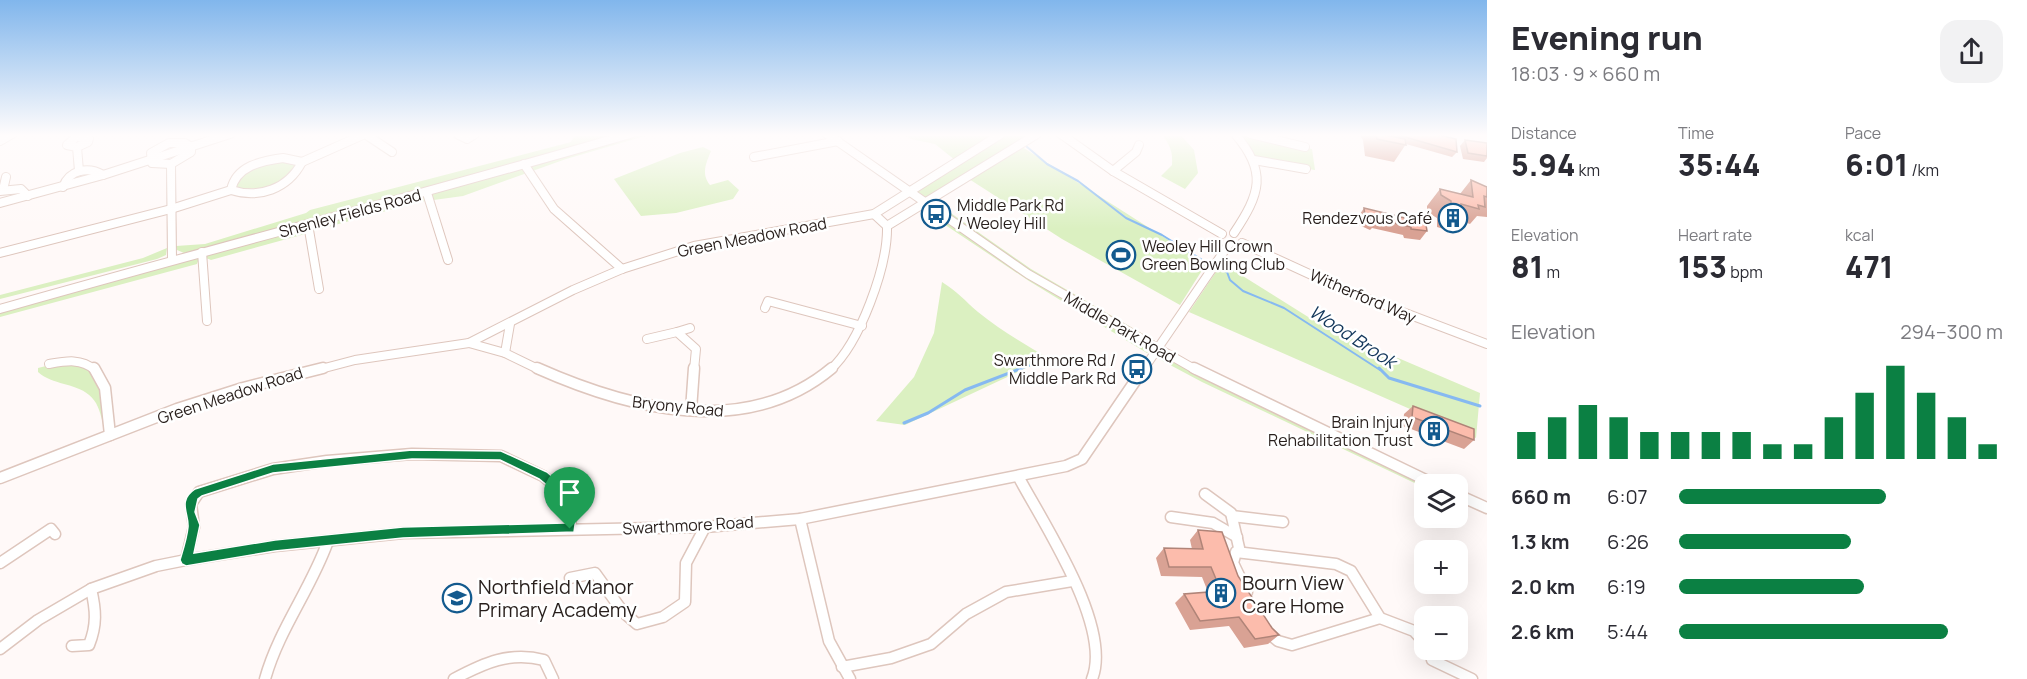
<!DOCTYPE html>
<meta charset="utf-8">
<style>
:root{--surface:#fff;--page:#f2f2f3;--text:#2b2b33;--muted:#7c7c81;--accent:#0b8043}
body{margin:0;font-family:Manrope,sans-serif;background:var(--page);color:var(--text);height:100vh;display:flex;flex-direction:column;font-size:22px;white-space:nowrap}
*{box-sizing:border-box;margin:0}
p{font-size:20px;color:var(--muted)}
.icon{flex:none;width:33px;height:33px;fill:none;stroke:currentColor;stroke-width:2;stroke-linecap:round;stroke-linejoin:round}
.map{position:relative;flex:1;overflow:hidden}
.sheet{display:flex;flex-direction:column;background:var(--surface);width:540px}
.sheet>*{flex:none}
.controls{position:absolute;left:1414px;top:474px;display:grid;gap:12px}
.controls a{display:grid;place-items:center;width:54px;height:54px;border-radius:12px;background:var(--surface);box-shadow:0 6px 24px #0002;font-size:30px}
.pin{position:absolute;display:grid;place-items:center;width:51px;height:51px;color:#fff;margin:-62px -26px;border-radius:50% 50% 50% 0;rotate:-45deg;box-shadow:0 0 6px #0007}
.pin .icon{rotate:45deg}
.round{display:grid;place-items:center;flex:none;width:63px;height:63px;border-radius:18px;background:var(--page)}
.summary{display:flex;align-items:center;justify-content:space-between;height:102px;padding:0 24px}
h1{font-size:33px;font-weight:800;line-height:45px}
.figures{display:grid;grid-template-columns:repeat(3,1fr);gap:9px;height:102px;padding:6px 24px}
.figures div{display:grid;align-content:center}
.figures b{font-size:30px;font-weight:800}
.figures small{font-size:16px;font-weight:400}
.figures p{font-size:16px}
.chart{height:168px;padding:12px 24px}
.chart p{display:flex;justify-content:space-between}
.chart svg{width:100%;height:108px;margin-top:6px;stroke:var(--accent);stroke-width:6}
ul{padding:0 24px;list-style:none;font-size:20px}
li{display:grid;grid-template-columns:96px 72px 1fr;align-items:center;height:45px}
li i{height:15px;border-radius:8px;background:var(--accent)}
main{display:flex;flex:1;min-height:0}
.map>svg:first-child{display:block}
.green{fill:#dbf0c1}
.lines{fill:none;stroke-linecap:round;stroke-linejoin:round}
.stream-far1{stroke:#86b9f1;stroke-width:2}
.stream{stroke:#86b9f1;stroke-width:3}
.minor-far1-casing{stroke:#dec6bd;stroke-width:10}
.minor-casing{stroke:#dec6bd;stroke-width:13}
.minor-far1{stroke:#fff;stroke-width:8}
.minor{stroke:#fff;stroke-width:10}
.wall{fill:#d9a294}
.building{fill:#fcbcac;stroke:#b08478;stroke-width:1.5}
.route{fill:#0b8043;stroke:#fff;stroke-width:1.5;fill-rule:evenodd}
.labels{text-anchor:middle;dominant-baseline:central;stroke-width:5;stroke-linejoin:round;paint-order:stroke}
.poi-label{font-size:16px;fill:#281f1c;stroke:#fff;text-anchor:end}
.street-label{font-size:16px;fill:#281f1c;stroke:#fff}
.water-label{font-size:18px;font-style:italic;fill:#12365a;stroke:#fff}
.near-poi-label{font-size:20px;fill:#281f1c;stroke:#fff;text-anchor:start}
</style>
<main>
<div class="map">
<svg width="1487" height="679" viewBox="0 0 1487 679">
<rect width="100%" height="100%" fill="#fff9f8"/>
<g class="green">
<polygon points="575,134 645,136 566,159 463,196 419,202 313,231 313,227 380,204 184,253 177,250 176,246 205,244 306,213 310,210 571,142"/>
<polygon points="903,134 997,134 955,160 935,144 911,139"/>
<polygon points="1008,134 1030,134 925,199 913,192"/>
<path d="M1161,134H1180L1194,150L1198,173L1185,189L1161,176L1172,165C1173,152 1170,144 1161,134Z"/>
<polygon points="1238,134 1312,149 1315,170 1257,161"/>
<polygon points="1019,145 1206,264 1180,305 1062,239 969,179"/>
<path d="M703,147L711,151C706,163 701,174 710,185L728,180L739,190L733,199L676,213L641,216L614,179L680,153Z"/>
<path d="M280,159L298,163C284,189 262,190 235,188C241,168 262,166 280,159Z"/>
<polygon points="935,202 1031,269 1155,341 1153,344 1031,273 930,205"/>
<polygon points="927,208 1152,349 1147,353 1029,281 923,210"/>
<polygon points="305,228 305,234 211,260 206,258 207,254"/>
<polygon points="167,248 166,255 157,259 0,299 0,295 143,258"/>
<polygon points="199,258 197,264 0,317 0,311"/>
<polygon points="1222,263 1321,325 1480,393 1476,438 1189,312"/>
<path d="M942,282C958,292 964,300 978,312C1000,330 1024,344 1048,358L905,425L876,421L914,377L934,333Z"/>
<polygon points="1160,352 1425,484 1425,488 1202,382 1157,358"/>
<path d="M58,363L90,366L101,380L105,434C99,403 96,392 64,384C54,381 46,379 38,372V368Z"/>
</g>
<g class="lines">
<g class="stream-far1">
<polyline points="1026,146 1047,164 1078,181 1126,218 1162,235 1207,263"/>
<polyline points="1221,269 1227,272 1230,280 1243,291 1284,308 1380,370"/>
<polyline points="1018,370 1053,356"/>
</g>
<g class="stream">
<polyline points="1379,368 1389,378 1480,406"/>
<polyline points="904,423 928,413 965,390 1022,368"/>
</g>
<g class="minor-far1-casing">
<g id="minor-far1">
<polyline points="365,134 392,152"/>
<polyline points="457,134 467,139 475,134"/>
<polyline points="827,134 1028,274 1196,370"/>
<polyline points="1061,134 1113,171 1222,234"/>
<polyline points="1251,134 1305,147"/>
<polygon points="76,137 89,138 88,142 77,147 67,145"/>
<polyline points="0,141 12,134"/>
<polygon points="169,143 185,143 191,147 191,152 171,164 152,163 151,153"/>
<polyline points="77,147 79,171"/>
<polyline points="754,157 838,141"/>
<path d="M283,158L302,162C288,189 259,199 231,190C236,166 261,161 283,158Z"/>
<polyline points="1254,160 1306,169"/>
<polyline points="302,162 365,134"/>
<polyline points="171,164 172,260"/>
<polyline points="524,164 554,209 622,269"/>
<polyline points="1113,171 1136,152 1139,145"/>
<path d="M63,187C69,170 88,166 103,175"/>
<polyline points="3,190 6,177"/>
<polyline points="0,191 21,189 28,196"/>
<polyline points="427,193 448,260"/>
<polyline points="0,203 103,175 230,134"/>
<polyline points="308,224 319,289"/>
<polyline points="887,226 1037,134"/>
<path d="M1234,233C1260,194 1268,172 1235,134"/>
<polyline points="1242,243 1342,289 1487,344"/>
<polyline points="202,252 207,321"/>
<polyline points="0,253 171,209 231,190"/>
<polyline points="765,308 768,301 862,326"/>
<path d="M0,309C210,249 421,195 630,134"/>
<polyline points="510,324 505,353 540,370"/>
<polyline points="677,332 690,328"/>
<polyline points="647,339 677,332 696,349 694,370"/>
<polyline points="469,343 505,353"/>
<path d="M49,364C66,361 81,358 95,370"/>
<polyline points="317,370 355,360 469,343 573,290 622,269 694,246 874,214 1001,134"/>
<path d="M830,370C860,343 888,266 887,226L874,214"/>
<polyline points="1143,370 1229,244"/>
</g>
</g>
<g class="minor-casing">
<g id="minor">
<polyline points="94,368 105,388 110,435"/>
<path d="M537,368C629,409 746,440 832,368"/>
<polyline points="1194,368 1434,484"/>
<polyline points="691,410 694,368"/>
<path d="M1018,476C1043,523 1113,627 1092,679"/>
<polyline points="0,478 177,409 243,388 323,368"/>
<polyline points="1205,494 1231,513 1240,552"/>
<polyline points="1458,495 1487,508"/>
<polyline points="1232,516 1283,522"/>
<polyline points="1171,517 1213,523 1237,537"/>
<polyline points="800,519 829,641 850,679"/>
<polyline points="186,560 194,527 191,504 199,492 273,469 327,461 412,454 501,456 543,476 568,496 572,503 570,529"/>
<polyline points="0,563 51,529 55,534"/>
<polyline points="570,578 595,573 623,612 637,624 663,617 685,602 686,563 705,527"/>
<polyline points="1247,592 1233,563 1236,552 1336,564 1351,571 1380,618"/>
<polyline points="1266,631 1278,641 1292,645 1380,618 1414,631 1425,643"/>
<path d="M72,646L89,645C97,625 96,610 91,589"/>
<polyline points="0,649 38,620 91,589 156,566 186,560 275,546 403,533 705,527 800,519 1066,466 1082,459 1144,368"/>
<polyline points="1430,650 1432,660 1472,679"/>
<polyline points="842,667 891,658 931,644 966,614 1006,592 1072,581"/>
<path d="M265,679C279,629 311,589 328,541"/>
<path d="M454,679C484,663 510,651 544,660L553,679"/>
</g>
</g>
<use href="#minor-far1" class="minor-far1"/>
<use href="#minor" class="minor"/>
</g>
<g class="wall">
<polygon points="1359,134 1385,134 1385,135 1389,136 1389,134 1436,134 1457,152 1452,157 1406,144 1394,162 1365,156 1363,140"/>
<polygon points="1465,140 1487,143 1487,158 1484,162 1463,159 1460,146"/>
<polygon points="1471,180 1487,187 1487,217 1477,216 1470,224 1467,223 1464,226 1453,223 1447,230 1437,227 1437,218 1427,212 1427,206 1440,189 1460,194"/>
<polygon points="1364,208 1427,231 1420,240 1404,238 1403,235 1372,228 1370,230 1359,225 1358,217"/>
<polygon points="1413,406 1474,440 1464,449 1403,426 1404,414"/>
<polygon points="1198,530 1238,576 1272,628 1279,635 1268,644 1244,648 1229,626 1190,630 1175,603 1184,594 1208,592 1202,577 1161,576 1156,558 1164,548 1192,549 1190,540"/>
</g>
<g class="building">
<polygon points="1376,134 1385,134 1385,135 1405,139 1406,145 1377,139"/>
<polygon points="1395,134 1436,134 1456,139 1457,152"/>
<polygon points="1465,140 1487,143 1487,156 1468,153"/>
<polygon points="1471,180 1487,187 1487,197 1484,196 1485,207 1478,205 1479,209 1461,204 1461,213 1451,210 1451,201 1441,195 1440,189 1473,197"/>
<polygon points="1364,208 1417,221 1426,225 1427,231 1411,229 1411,227 1377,219 1377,221 1365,216"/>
<polygon points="1413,406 1474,429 1474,440 1412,417"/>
<polygon points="1198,530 1222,532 1238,576 1272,628 1279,635 1255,639 1239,617 1200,621 1184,594 1221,591 1211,567 1169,567 1164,548 1203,549"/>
</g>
<linearGradient id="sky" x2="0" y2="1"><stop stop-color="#81b6ec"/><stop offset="0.59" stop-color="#fffcfc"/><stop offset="1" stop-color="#fffcfc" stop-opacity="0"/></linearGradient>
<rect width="1487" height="229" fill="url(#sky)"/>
<path class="route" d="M412,450L501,451L547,472L574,496L578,503L574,532L403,538L275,551L186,566L182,564L180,560C183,550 187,538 188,527C189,513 177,501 195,489L273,464ZM412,459L500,460L539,479L564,499L565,523L403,527L275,540L194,553L200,525L195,512L198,499L202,496L273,473Z"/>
<defs>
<g id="bus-ring" transform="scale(1.5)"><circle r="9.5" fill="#fff" stroke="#135a8e" stroke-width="1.5"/><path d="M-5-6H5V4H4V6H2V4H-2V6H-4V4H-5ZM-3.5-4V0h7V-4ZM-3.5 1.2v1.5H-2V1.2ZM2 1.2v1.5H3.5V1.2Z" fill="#135a8e"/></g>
<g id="building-ring" transform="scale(1.5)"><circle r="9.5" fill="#fff" stroke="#135a8e" stroke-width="1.5"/><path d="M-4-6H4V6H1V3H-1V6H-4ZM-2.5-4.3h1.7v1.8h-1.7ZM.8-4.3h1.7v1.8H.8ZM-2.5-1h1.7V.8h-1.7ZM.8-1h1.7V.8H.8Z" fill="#135a8e"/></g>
<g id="stadium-ring" transform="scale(1.5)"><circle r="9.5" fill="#fff" stroke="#135a8e" stroke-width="1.5"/><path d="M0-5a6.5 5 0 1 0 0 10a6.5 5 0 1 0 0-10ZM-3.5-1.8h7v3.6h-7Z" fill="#135a8e"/></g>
<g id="school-ring" transform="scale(1.5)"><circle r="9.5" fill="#fff" stroke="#135a8e" stroke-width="1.5"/><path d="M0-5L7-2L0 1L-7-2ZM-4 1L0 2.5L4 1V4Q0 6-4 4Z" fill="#135a8e"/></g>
</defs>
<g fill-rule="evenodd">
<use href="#bus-ring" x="936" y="214"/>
<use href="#building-ring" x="1453" y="218"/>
<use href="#stadium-ring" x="1121" y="255"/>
<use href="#bus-ring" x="1137" y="369"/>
<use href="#building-ring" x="1434" y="431"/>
<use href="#building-ring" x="1221" y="593"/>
<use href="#school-ring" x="457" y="598"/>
</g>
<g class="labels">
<g class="poi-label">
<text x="957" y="205" text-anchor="start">Middle Park Rd<tspan x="957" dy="18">/ Weoley Hill</tspan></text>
<text x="1432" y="218">Rendezvous Café</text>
<text x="1142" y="246" text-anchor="start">Weoley Hill Crown<tspan x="1142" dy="18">Green Bowling Club</tspan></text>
<text x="1116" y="360">Swarthmore Rd /<tspan x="1116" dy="18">Middle Park Rd</tspan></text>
<text x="1413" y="422">Brain Injury<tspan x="1413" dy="18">Rehabilitation Trust</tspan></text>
</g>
<g class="street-label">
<text transform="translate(350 213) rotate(-15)">Shenley Fields Road</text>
<text transform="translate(752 237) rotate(-11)">Green Meadow Road</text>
<text transform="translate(1363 296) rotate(23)">Witherford Way</text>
<text transform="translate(1120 327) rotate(30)">Middle Park Road</text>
<text transform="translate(230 395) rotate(-18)">Green Meadow Road</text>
<text transform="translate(678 406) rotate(6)">Bryony Road</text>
<text transform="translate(688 525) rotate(-3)">Swarthmore Road</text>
</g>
<g class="water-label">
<text transform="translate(1353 336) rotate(33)">Wood Brook</text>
</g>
<g class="near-poi-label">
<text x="1242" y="582">Bourn View<tspan x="1242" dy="23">Care Home</tspan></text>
<text x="478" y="586">Northfield Manor<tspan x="478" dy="23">Primary Academy</tspan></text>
</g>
</g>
</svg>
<div class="controls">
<a><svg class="icon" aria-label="layers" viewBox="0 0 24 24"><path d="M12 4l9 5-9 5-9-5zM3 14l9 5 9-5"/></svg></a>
<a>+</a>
<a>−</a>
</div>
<div class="pin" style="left:570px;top:529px;background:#1e9e55"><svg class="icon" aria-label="arrive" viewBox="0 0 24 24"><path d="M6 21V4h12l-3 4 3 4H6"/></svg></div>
</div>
<section class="sheet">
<div class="summary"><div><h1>Evening run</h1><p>18:03 · 9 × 660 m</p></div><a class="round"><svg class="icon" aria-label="share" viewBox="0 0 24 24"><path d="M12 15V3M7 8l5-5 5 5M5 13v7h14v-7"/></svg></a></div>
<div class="figures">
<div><p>Distance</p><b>5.94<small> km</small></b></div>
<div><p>Time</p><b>35:44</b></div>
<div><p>Pace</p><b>6:01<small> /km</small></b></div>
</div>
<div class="figures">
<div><p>Elevation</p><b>81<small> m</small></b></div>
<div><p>Heart rate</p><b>153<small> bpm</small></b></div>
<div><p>kcal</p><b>471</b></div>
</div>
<div class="chart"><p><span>Elevation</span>294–300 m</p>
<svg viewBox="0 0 160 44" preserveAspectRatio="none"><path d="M5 44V33M15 44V27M25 44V22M35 44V27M45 44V33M55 44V33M65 44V33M75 44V33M85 44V38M95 44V38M105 44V27M115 44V17M125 44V6M135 44V17M145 44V27M155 44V38"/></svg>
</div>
<ul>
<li><b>660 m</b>6:07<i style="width:64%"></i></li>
<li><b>1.3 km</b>6:26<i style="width:53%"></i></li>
<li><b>2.0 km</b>6:19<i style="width:57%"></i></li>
<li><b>2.6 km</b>5:44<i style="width:83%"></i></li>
</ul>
</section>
</main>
